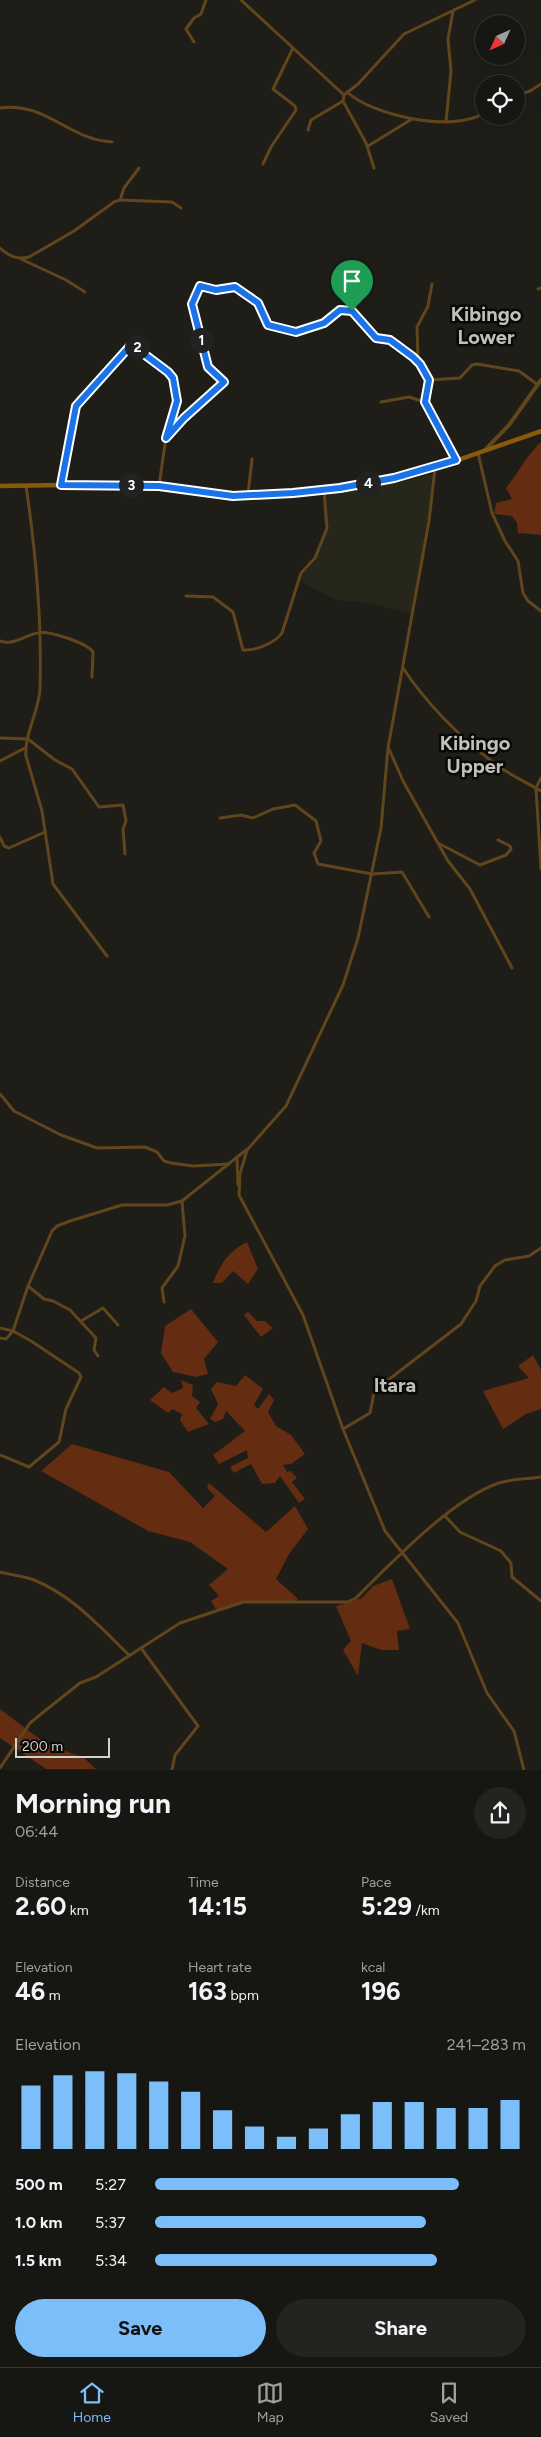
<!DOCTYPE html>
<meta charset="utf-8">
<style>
:root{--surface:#161612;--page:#232320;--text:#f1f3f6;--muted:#9e9f9f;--line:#353532;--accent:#7cbef9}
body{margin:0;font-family:Figtree,sans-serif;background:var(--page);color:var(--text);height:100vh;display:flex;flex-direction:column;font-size:19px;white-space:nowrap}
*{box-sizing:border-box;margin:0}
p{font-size:16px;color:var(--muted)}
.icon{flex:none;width:28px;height:28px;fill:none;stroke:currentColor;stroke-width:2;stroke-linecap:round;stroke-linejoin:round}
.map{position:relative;height:1770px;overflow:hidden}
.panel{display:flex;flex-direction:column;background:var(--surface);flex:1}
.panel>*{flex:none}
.needle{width:32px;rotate:225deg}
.buttons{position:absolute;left:475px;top:15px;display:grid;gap:10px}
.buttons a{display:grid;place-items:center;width:50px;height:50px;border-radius:50%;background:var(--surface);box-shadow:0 5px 20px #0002,0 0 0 1px var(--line);font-size:25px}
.scale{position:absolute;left:15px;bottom:12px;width:95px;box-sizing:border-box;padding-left:5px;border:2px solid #d2d2ce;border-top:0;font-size:14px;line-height:18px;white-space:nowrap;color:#d2d2ce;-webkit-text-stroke:4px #080806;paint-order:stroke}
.pin{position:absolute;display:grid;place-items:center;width:42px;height:42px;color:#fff;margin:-51px -21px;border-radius:50% 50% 50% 0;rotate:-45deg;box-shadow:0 0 5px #0007}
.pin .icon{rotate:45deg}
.km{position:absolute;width:25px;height:25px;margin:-12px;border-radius:50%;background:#222;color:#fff;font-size:14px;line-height:25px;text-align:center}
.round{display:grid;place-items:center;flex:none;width:52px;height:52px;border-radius:26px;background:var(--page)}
.summary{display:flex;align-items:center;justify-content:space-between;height:85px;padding:0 15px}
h1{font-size:28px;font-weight:700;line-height:38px}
.figures{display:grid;grid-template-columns:repeat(3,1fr);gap:8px;height:85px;padding:5px 15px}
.figures div{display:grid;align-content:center}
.figures b{font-size:25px;font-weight:700}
.figures small{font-size:14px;font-weight:400}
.figures p{font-size:14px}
.chart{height:140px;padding:10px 15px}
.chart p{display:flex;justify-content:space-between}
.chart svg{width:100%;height:90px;margin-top:5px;stroke:var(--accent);stroke-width:6}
.button{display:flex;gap:10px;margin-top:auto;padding:10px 15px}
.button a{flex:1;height:58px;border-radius:30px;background:var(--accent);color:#111;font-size:20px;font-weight:700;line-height:58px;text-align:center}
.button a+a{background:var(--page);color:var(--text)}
ul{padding:0 15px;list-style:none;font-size:16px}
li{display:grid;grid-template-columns:80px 60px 1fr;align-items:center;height:38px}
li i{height:12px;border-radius:6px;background:var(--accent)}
.tabs{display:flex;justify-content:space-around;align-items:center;height:70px;border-top:1px solid var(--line);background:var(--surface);font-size:14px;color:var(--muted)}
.tabs a{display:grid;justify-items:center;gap:2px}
.tabs .on{color:var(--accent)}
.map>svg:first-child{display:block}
.built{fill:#27261a}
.green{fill:#642c10}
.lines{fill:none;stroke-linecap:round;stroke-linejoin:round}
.minor{stroke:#61451c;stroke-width:3}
.tertiary{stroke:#61451c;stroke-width:4}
.secondary{stroke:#885a09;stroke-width:4.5}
.route-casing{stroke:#fff;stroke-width:10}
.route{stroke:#1a73e8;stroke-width:6}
.labels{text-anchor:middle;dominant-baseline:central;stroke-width:5;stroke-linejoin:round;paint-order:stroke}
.quarter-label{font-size:20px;font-weight:bold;fill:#c1c0b8;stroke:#080806}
</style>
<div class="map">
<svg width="541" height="1770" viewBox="0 0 541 1770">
<rect width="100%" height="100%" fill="#1e1d18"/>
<polygon class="built" points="436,473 412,614 370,603 337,600 306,585 300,575 315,562 326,532 323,515 324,497 340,489 395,483"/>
<g class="green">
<path d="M541,442V535L518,533L517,523L512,516L494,514L496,503L512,499L506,488C519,472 526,456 541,442Z"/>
<path d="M247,1242L258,1269L248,1284L233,1271L222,1283H213C220,1264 229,1251 247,1242Z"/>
<polygon points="191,1309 218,1342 204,1359 208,1374 196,1377 173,1372 161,1353 165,1326"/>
<polygon points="248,1312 257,1321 265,1321 273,1328 261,1337 244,1315"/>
<polygon points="533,1355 541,1370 541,1409 526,1414 503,1429 483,1391 529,1378 518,1366"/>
<polygon points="245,1375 263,1389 254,1405 258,1409 269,1394 274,1400 268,1412 276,1426 291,1435 305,1454 291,1464 283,1465 287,1472 291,1471 297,1478 292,1482 305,1499 299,1503 280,1476 275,1483 262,1484 251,1464 234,1473 230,1467 248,1458 247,1450 219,1464 213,1455 245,1431 226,1411 223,1419 215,1422 210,1419 218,1404 211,1389 217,1382 236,1386"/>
<polygon points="181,1380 193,1385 192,1396 200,1402 196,1408 209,1424 188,1432 180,1420 182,1414 172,1409 168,1413 150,1400 164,1387 172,1393 183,1388"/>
<polygon points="72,1444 169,1472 203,1508 215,1496 207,1488 209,1483 266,1532 295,1506 308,1529 289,1554 276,1579 298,1599 294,1603 245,1602 217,1611 211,1601 219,1596 209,1585 228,1569 190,1542 148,1531 41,1471"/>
<polygon points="392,1579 410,1629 397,1631 399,1650 381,1650 362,1643 358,1676 343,1650 351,1641 336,1606 362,1598 373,1586"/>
<polygon points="0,1709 45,1743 84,1758 96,1769 46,1769 0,1738"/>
</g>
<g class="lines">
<g class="minor">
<polyline points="241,0 344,95 358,84 404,34 475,0"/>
<polyline points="194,42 186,29 194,18 201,14 206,0"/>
<path d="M347,92C373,116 453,133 484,113"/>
<polyline points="516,96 530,91 541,84"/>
<polyline points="343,101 366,143 374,168"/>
<path d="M0,108C45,101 69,140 112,142"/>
<polyline points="446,122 451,71 448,39 453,11"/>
<polyline points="308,130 311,120 343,101 344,95"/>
<polyline points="368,146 412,119"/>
<polyline points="263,164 271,147 296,110 295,106 273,89 293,48"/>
<polyline points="120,200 124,188 139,168"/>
<path d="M0,248C9,256 17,260 29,257L74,231L114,202L120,200L172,202L181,208"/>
<polyline points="21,259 66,280 85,292"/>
<polyline points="538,289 541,288"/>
<polyline points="418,360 417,327 428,306 432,284"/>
<polyline points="429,380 460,378 472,365 477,364 519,371 538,385"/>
<polyline points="381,402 409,397 425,402 456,460"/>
<polyline points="166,437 183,418 224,382 208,367 192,304 193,299 202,286 216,290 235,287 259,303 268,325 296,332 324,323 340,310 352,311 376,338 390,340 418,360 429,380 425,402"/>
<polyline points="478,453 492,513 505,541 518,561 523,593 528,601 541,611"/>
<polyline points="435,468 429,521 388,748 381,828 358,938 343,985 286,1106 247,1150 240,1174 239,1195 303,1315 343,1429 385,1531 458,1623 487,1693 514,1731 524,1770"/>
<polyline points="61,485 77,406 133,345 168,372 174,382 176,405 166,437 159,486"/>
<path d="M26,486C36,553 42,621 40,689C39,711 24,735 26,756L42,811L53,884L107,956"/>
<polyline points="248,494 252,459"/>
<path d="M186,596L213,597L233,612L243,650C255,651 275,643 282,633L301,573L315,558L327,528L324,490"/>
<path d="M0,641C13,646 25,635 38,633C48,630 87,643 93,652L92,677"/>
<path d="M403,668C427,704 460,737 494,763C508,774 526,782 541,791"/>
<polyline points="0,738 28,739 55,760 72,769 99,807 123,805 126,821 123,829 125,854"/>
<polyline points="389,749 403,781 448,861 470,889 512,968"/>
<polyline points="0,761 25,748"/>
<polyline points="541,778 536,788 541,869"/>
<polyline points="220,818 241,815 253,818 273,809 295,805 316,821 321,841 314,853 318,864 372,874 402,872 429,917"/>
<polyline points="0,837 4,846 9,848 45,832"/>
<polyline points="438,843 480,865 506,855 511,849 510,846 498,840"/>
<polyline points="0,1094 14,1111 61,1135 97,1148 145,1147 157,1152 164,1161 171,1163 193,1166 229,1164"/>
<polyline points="237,1159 238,1185"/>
<polyline points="28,1286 44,1299 53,1301 70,1310 96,1338 94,1350 98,1356"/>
<polyline points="164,1302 162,1288 178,1266 185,1236 182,1201"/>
<polyline points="81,1321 103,1308 118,1325"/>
<polyline points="0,1328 13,1331 6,1339 0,1338"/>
<polyline points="343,1429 370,1413 374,1393 379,1387 461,1324 476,1301 480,1286 495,1266 505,1260 529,1256 541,1248"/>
<polyline points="0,1455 29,1467 59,1442 66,1409 81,1377 79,1373 31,1341 13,1331 28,1286 52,1231 57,1226 70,1221 122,1205 167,1205 182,1201 246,1150"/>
<polyline points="445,1516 460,1532 501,1551 511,1563 512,1577 541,1601"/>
<path d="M0,1572C11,1575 23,1576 34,1580C72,1595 101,1628 129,1655"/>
<polyline points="141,1648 198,1726 175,1755 172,1770"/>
<path d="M0,1768L30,1723L46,1710L80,1683L96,1677L180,1623L243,1602H348L356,1598C391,1563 453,1498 499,1483C512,1479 528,1479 541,1477"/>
</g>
<polyline class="tertiary" points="485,450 509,425 541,380"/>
<polyline class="secondary" points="0,486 125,484 233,496 340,488 394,478 435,468 541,431"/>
</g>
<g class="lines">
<g class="route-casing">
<polygon id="route" points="200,286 216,290 235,287 258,303 268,325 296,332 324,323 340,310 352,311 376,338 390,340 413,357 420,364 429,380 425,402 456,460 394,478 340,488 293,493 233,496 159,486 61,485 76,406 130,346 132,345 168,372 173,378 177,401 166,438 184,418 224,382 208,367 192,304"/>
</g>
<use href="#route" class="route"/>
</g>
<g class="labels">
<g class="quarter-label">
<text x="486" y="314">Kibingo<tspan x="486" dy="23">Lower</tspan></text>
<text x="475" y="743">Kibingo<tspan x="475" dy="23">Upper</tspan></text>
<text x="395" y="1385">Itara</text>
</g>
</g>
</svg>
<div class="buttons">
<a><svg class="needle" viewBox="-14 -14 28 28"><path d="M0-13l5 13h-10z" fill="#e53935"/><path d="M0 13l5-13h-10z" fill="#9e9f9f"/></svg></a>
<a><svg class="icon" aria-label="locate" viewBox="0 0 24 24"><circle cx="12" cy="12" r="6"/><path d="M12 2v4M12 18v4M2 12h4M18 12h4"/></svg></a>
</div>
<div class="scale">200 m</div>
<div class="pin" style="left:352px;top:311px;background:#1e9e55"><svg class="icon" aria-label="arrive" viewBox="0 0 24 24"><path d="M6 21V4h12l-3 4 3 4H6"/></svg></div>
<b class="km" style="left:201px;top:340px">1</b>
<b class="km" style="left:137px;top:347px">2</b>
<b class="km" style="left:131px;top:485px">3</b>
<b class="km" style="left:368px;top:483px">4</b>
</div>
<section class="panel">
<div class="summary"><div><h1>Morning run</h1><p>06:44</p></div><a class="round"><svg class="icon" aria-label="share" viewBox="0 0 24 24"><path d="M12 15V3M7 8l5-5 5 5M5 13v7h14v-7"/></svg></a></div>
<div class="figures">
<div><p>Distance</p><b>2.60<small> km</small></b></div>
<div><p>Time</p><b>14:15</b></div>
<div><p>Pace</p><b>5:29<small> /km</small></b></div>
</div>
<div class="figures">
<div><p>Elevation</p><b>46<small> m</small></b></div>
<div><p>Heart rate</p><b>163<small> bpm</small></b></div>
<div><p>kcal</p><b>196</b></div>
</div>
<div class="chart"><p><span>Elevation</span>241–283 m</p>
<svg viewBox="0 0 160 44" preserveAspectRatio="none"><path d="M5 44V13M15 44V8M25 44V6M35 44V7M45 44V11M55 44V16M65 44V25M75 44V33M85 44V38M95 44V34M105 44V27M115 44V21M125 44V21M135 44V24M145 44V24M155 44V20"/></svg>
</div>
<ul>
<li><b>500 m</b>5:27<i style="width:82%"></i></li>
<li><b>1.0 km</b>5:37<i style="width:73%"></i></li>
<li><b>1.5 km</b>5:34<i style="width:76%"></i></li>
</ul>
<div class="button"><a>Save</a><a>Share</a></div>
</section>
<nav class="tabs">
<a class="on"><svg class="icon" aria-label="home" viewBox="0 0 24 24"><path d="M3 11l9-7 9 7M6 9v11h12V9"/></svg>Home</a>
<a><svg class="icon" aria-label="map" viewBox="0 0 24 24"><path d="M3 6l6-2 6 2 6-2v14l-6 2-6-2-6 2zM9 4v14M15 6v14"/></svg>Map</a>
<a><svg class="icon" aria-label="saved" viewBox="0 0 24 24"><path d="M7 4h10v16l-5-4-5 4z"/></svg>Saved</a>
</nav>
